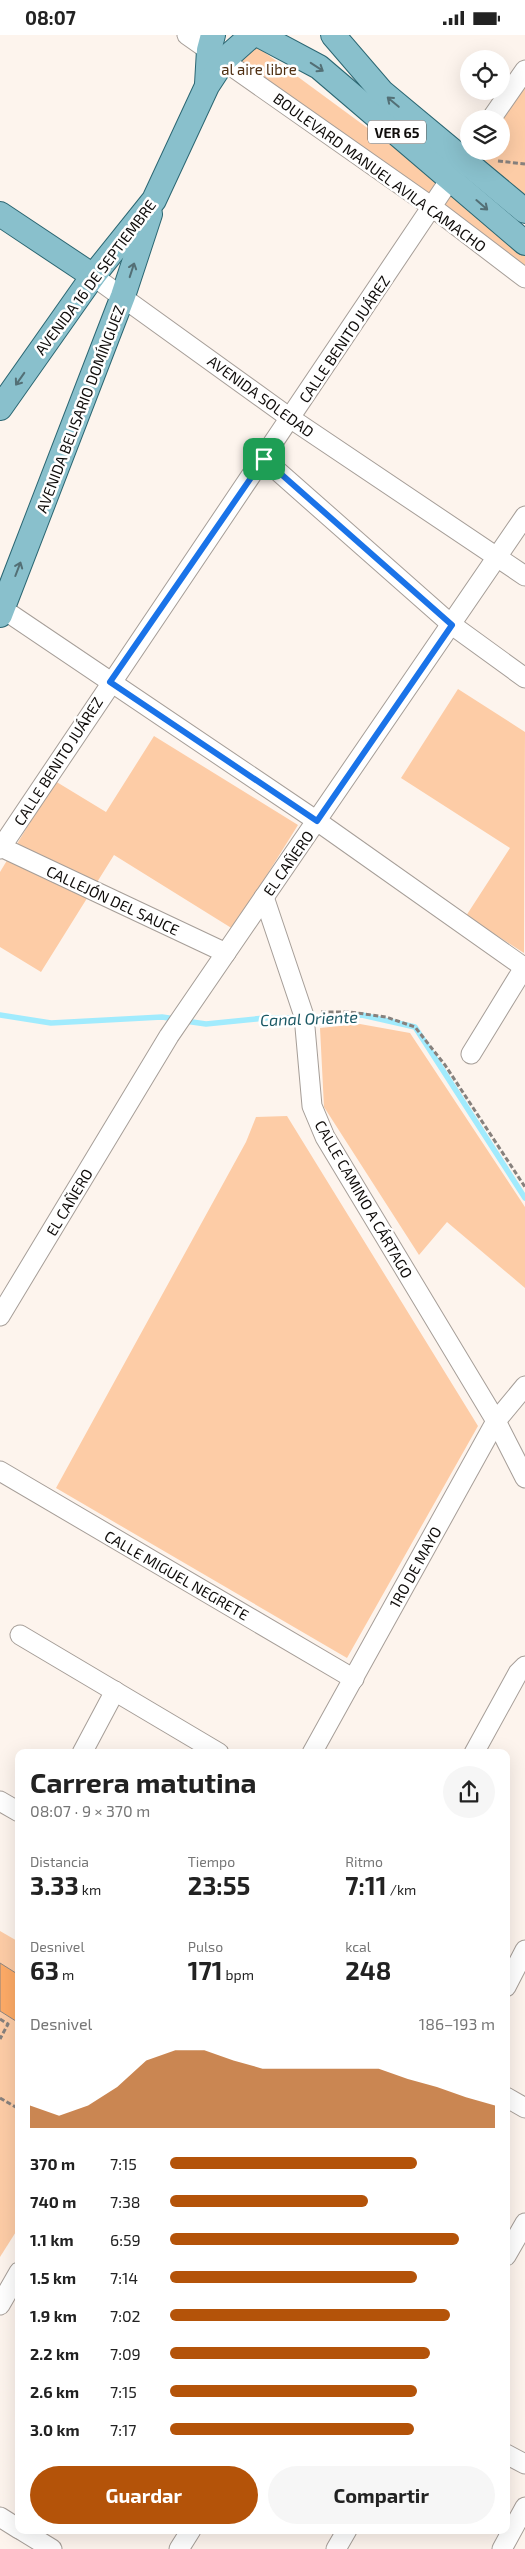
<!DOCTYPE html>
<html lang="es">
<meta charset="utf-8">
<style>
:root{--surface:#fff;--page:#f6f6f6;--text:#222;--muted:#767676;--accent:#b45309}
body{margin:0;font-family:"Exo 2",sans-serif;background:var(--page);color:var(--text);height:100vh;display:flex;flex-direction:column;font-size:19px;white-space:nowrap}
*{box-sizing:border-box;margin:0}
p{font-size:16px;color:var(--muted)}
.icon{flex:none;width:28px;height:28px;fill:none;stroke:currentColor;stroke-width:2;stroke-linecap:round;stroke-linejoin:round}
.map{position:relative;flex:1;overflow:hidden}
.drawer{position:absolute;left:15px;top:1714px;width:495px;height:785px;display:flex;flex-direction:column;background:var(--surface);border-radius:10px;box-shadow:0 5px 20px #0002}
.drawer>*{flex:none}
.buttons{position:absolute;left:460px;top:15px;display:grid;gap:10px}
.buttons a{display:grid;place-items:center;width:50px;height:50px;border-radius:50%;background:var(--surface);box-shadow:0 5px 20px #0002;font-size:25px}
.pin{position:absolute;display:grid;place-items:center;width:42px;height:42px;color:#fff;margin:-21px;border-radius:10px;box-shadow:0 2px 8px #0006}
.round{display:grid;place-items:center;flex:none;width:52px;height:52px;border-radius:26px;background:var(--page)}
.overview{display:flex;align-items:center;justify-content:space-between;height:85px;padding:0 15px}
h1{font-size:28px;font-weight:700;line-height:38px}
.metrics{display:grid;grid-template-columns:repeat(3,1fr);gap:8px;height:85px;padding:5px 15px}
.metrics div{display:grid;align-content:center}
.metrics b{font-size:25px;font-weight:700}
.metrics small{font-size:14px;font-weight:400}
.metrics p{font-size:14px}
.chart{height:140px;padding:10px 15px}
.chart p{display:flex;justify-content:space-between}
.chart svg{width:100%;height:90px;margin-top:5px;fill:var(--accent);opacity:.7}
.cta{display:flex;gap:10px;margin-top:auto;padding:10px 15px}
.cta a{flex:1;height:58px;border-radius:30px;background:var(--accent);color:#fff;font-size:20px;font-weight:700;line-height:58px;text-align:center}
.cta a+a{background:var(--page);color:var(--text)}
ul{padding:0 15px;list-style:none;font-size:16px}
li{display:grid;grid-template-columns:80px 60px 1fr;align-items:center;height:38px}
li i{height:12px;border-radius:6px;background:var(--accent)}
.status{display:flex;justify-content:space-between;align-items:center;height:35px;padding:0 25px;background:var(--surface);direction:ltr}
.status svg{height:14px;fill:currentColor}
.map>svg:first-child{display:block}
.green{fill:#fdcca6}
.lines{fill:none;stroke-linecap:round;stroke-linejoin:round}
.stream{stroke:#a1ebfd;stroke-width:5.5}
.building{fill:#fdab67;stroke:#8e8680}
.minor-casing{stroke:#a69e98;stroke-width:21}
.major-casing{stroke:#2b6672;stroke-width:26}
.path{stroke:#87817d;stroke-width:3;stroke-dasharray:5 2.5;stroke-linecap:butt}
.minor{stroke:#fff;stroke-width:19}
.major{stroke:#89c0cc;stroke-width:24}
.oneway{stroke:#536f75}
.route-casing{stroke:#fff;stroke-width:10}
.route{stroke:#1a73e8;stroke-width:6}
.labels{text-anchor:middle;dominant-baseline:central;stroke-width:5;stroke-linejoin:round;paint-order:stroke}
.shield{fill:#fff;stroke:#585654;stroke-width:1}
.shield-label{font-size:14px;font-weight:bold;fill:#100d0b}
.park-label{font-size:15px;fill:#4f2f12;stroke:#fff}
.street-label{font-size:15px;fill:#100d0b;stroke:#fff}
.water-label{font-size:16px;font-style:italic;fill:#1b5864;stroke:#fff}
</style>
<div class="status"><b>08:07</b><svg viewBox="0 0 49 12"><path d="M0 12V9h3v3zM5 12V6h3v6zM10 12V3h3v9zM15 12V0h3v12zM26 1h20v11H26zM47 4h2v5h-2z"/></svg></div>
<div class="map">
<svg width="525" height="2514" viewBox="0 0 525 2514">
<rect width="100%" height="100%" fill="#fdf4ed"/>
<g class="green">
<polygon points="256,11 445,150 431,170 237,27"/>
<polygon points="525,41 525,168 470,124 475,116 501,116 501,84"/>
<polygon points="448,152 525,214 525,241 434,171"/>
<polygon points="458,654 525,697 524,918 466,881 510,813 401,743"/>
<polygon points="154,701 298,790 233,894 114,820 41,937 0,912 0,837 55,746 106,777"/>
<polygon points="360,989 410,998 525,1172 525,1253 447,1187 419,1220 324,1072 320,993"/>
<polygon points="287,1081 478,1391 347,1623 56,1453 246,1107 256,1082"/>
<polygon points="0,1896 19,1907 19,2192 0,2222"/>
</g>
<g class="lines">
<g class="stream">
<polyline points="0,980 51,988 162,982 176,984"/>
<polyline points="185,986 206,989 265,983 331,983 362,980 415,992 525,1163"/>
</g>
</g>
<polygon class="building" points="0,1928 19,1940 19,1988 0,1976"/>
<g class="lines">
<g class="minor-casing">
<g id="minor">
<polyline points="187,0 432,172 525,243"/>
<polyline points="491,84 525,35"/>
<polyline points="93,241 290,383 525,541"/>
<polyline points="264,424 452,590 525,643"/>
<polyline points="0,572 317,786 525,933"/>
<polyline points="1,812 226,918"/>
<polyline points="0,814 457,134"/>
<polyline points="264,862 304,981 312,1071 325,1102 496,1386 525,1443"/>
<polyline points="471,1019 525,931"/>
<polyline points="0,1281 169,1001 525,481"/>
<polyline points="0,1436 354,1644"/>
<polyline points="20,1600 219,1718"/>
<polyline points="82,1718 115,1656"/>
<polyline points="312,1718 496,1386 525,1351"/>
<polyline points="474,1718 518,1638 525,1631"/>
<polyline points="0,1766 19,1777"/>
<polyline points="506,1952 525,1915"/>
<polyline points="506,2062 525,2073"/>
<polyline points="506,2221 525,2188"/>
<polyline points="0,2270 19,2237"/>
<polyline points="506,2419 525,2429"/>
<polyline points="0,2482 19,2494"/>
<polyline points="21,2495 52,2514"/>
<polyline points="179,2514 191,2495"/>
<polyline points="336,2514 347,2495"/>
<polyline points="502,2514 525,2472"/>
</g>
</g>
<g class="major-casing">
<g id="major">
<polyline points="259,0 319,32 525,208"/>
<polyline points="333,0 382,57 525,176"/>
<polyline points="207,49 209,15 213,0"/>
<polyline points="0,179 93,241"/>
<polyline points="0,373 93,241 154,165 207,51 224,25 252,0"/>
<polyline points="0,580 123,261 150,179"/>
</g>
</g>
<g class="path">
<polyline points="498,126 525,129"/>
<polyline points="321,977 350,977 386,982 415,992 445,1030 525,1152"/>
<polyline points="0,1984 8,1989 0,2004"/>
<polyline points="0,2063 19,2074"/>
</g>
<use href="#minor" class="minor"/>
<use href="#major" class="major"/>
</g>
<defs><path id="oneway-shaft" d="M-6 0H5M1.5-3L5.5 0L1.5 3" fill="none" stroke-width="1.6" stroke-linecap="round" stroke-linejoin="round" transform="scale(1.25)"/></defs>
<g class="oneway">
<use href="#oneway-shaft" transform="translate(317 32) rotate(33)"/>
<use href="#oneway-shaft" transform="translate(393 67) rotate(-140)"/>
<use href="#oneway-shaft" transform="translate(482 170) rotate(41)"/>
<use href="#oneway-shaft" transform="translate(132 235) rotate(-72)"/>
<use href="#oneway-shaft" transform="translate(20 344) rotate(125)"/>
<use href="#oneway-shaft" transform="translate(18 534) rotate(-69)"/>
</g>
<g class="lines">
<g class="route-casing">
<polygon id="route" points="264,424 452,590 317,786 110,647"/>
</g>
<use href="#route" class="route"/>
</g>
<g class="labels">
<rect class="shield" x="368" y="85.5" width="58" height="23" rx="4"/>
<g class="shield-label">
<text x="397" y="97">VER 65</text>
</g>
<g class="park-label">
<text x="259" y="34">al aire libre</text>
</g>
<g class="street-label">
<text transform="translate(380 137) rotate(36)">BOULEVARD MANUEL AVILA CAMACHO</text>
<text transform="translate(95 242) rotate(-53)">AVENIDA 16 DE SEPTIEMBRE</text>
<text transform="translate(344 304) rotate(-56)">CALLE BENITO JUÁREZ</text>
<text transform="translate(261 361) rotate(36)">AVENIDA SOLEDAD</text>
<text transform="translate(80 374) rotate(-69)">AVENIDA BELISARIO DOMÍNGUEZ</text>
<text transform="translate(58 726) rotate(-57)">CALLE BENITO JUÁREZ</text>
<text transform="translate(288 828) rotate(-55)">EL CAÑERO</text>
<text transform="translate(113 865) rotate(25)">CALLEJÓN DEL SAUCE</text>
<text transform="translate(364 1164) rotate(60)">CALLE CAMINO A CÁRTAGO</text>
<text transform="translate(69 1167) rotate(-59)">EL CAÑERO</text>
<text transform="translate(415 1532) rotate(-61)">1RO DE MAYO</text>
<text transform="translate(177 1540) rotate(30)">CALLE MIGUEL NEGRETE</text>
</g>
<g class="water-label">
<text transform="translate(309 983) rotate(-2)">Canal Oriente</text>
</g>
</g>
</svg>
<div class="buttons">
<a><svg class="icon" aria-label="locate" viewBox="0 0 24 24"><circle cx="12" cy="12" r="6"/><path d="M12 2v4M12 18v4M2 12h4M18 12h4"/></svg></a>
<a><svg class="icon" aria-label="layers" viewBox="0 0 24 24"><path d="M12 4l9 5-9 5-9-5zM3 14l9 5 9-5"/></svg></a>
</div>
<div class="pin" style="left:264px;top:424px;background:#1e9e55"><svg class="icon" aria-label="arrive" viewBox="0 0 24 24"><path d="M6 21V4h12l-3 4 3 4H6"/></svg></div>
<section class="drawer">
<div class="overview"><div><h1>Carrera matutina</h1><p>08:07 · 9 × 370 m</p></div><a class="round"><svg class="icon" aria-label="share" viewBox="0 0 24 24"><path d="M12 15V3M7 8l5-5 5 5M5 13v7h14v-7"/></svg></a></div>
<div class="metrics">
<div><p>Distancia</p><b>3.33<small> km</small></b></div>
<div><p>Tiempo</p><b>23:55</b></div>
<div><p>Ritmo</p><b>7:11<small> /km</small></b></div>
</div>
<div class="metrics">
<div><p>Desnivel</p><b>63<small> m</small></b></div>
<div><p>Pulso</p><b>171<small> bpm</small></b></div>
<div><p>kcal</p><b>248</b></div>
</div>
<div class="chart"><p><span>Desnivel</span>186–193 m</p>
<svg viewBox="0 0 160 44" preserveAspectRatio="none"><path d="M0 44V33L10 38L20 33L30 24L40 11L50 6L60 6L70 11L80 15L90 15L100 15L110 15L120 15L130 20L140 24L150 29L160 33V44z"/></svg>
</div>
<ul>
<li><b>370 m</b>7:15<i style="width:76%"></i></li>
<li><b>740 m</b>7:38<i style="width:61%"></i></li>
<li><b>1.1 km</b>6:59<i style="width:89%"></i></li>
<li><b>1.5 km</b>7:14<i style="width:76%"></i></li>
<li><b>1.9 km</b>7:02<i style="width:86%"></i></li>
<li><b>2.2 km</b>7:09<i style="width:80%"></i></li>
<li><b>2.6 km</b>7:15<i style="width:76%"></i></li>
<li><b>3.0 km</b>7:17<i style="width:75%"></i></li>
</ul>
<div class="cta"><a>Guardar</a><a>Compartir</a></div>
</section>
</div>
